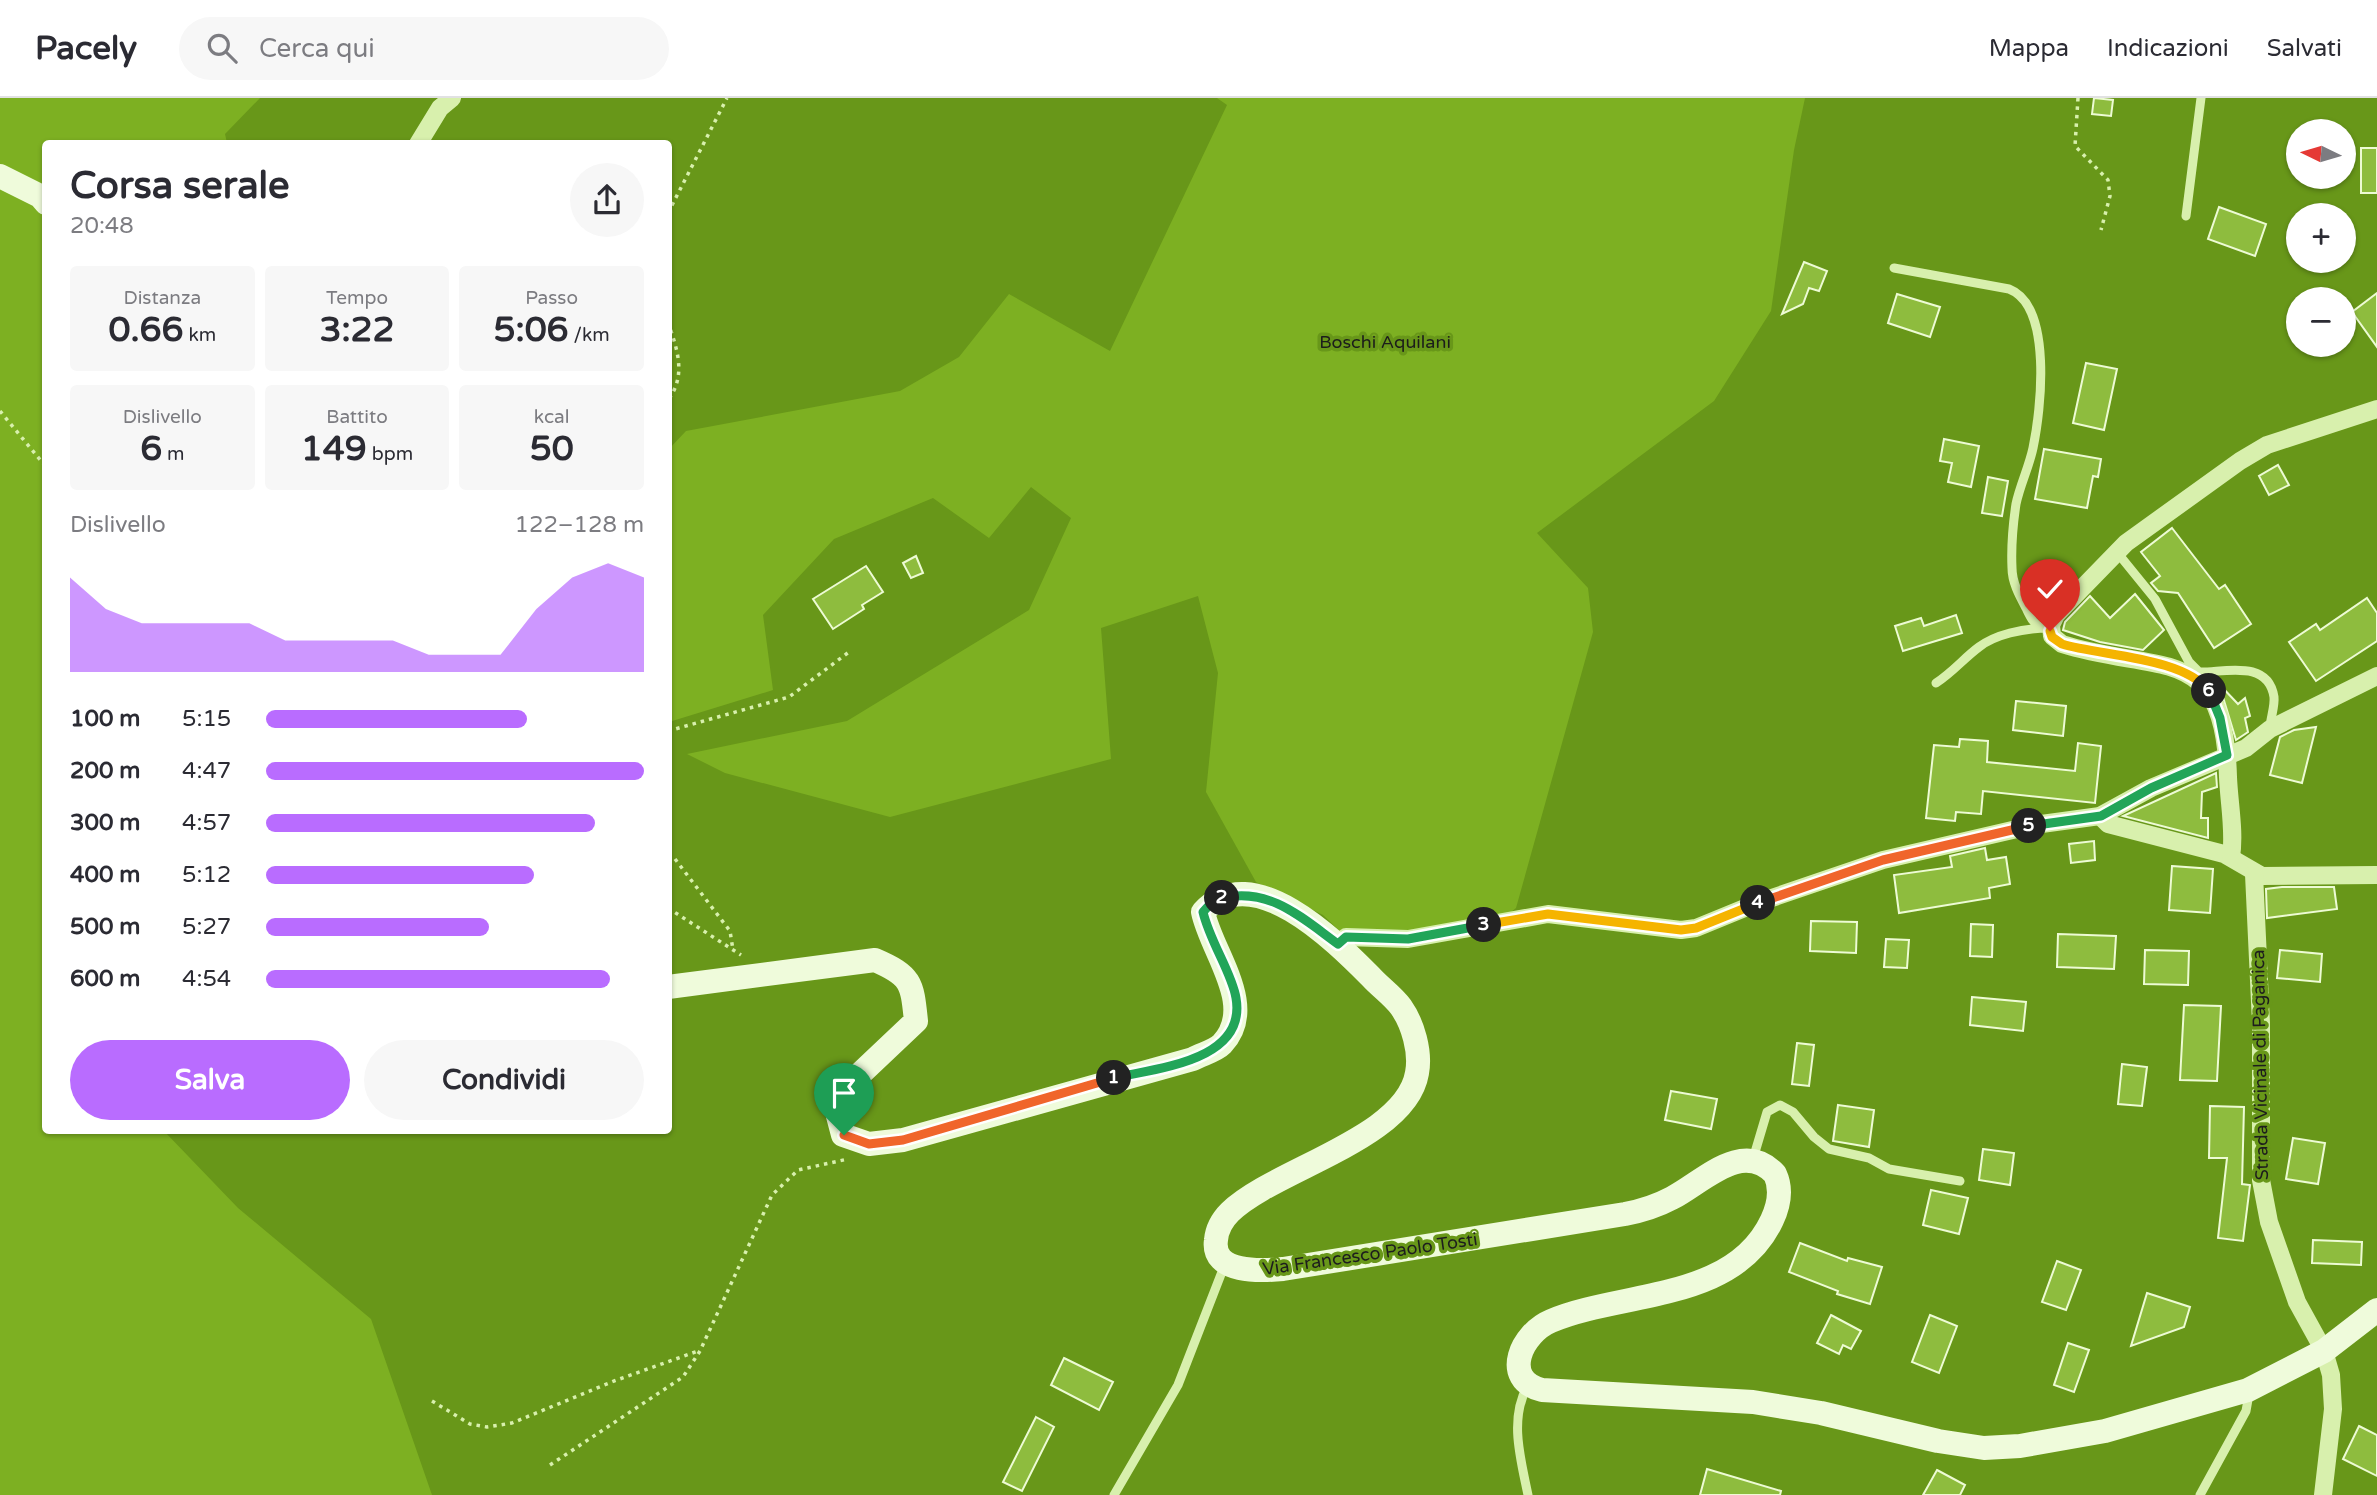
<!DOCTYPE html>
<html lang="it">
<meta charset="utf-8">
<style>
:root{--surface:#fff;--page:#f7f7f7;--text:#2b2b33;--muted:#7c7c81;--line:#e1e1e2;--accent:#b96cff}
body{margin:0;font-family:"Varela Round",sans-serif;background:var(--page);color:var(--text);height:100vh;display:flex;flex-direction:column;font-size:26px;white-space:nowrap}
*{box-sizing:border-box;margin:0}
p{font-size:23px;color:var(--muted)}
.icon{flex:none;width:38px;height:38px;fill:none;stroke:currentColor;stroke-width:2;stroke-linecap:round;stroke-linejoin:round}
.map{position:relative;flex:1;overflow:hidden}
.side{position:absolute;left:42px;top:42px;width:630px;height:994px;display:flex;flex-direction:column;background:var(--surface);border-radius:7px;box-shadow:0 2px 5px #0004}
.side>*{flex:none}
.needle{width:46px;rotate:275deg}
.controls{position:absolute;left:2286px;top:21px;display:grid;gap:14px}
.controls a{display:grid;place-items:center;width:70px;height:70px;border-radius:50%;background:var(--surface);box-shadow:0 2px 5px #0004;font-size:35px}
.pin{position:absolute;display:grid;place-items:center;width:60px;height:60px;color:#fff;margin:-72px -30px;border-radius:50% 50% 50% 0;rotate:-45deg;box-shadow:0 0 7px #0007}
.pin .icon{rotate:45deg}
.km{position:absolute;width:35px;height:35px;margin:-18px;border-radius:50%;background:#222;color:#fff;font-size:19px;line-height:35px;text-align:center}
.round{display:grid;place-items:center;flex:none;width:74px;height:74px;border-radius:37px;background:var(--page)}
.head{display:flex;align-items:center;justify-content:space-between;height:119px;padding:0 28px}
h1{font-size:38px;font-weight:700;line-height:52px}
.figures{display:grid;grid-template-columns:repeat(3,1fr);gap:10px;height:119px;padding:7px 28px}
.figures div{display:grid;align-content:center;border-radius:7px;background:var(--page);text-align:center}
.figures b{font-size:35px;font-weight:700}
.figures small{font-size:19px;font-weight:400}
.figures p{font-size:19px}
.chart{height:196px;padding:14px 28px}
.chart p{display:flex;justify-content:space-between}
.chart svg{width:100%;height:126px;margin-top:7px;fill:var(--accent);opacity:.7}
.primary-button{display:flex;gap:14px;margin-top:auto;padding:14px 28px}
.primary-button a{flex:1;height:80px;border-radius:42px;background:var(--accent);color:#fff;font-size:28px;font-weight:700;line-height:80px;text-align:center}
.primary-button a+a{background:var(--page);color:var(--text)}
ul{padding:0 28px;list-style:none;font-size:23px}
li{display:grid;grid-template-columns:112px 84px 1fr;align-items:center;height:52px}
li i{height:18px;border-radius:9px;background:var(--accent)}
header{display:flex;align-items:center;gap:42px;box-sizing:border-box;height:98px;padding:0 35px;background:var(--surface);border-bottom:2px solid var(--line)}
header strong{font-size:33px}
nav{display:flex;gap:38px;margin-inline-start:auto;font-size:24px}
.search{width:490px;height:63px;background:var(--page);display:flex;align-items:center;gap:18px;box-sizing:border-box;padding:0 24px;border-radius:38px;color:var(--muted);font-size:26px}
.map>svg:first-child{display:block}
.green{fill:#7db022}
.building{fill:#8ebc3e;stroke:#edfbd4;stroke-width:2}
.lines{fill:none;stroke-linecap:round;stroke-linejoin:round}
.path{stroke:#d8f0ad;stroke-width:3.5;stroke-dasharray:3.5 5;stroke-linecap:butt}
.lane{stroke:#d8f0ad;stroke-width:9}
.street{stroke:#d8f0ad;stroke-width:18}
.secondary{stroke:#effbdb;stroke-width:24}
.split-1-casing{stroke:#fff;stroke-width:14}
.split-2-casing{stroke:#fff;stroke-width:14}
.split-3-casing{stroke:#fff;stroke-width:14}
.split-4-casing{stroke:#fff;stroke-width:14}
.split-5-casing{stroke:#fff;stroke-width:14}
.split-6-casing{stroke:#fff;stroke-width:14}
.split-7-casing{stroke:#fff;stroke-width:14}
.split-1{stroke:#f0652b;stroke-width:9}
.split-2{stroke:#22a559;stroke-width:9}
.split-3{stroke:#22a559;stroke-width:9}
.split-4{stroke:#f5b400;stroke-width:9}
.split-5{stroke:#f0652b;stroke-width:9}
.split-6{stroke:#22a559;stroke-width:9}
.split-7{stroke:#f5b400;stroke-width:9}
.labels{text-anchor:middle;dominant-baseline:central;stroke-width:7;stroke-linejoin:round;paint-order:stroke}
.park-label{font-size:18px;fill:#1c1d1b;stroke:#689719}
.street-label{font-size:18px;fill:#1d1d1d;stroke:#689719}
</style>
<header>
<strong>Pacely</strong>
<div class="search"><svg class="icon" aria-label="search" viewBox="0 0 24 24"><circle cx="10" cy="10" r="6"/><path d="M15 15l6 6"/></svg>Cerca qui</div>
<nav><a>Mappa</a><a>Indicazioni</a><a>Salvati</a></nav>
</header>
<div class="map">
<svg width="2377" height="1397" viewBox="0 0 2377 1397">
<rect width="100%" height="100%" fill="#689719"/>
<g class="green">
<polygon points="0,0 260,0 225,36 227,45 46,46 46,1032 164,1033 238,1110 371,1221 432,1397 0,1397"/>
<polygon points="1217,0 1805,0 1794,52 1771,213 1714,303 1537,435 1588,490 1593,534 1516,810 1499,824 1346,839 1323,817 1256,784 1206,694 1218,575 1198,498 1101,530 1111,661 890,719 725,675 687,656 847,623 1029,512 1071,420 1031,389 989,440 933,400 834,441 763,517 773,592 669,624 668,352 686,333 900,293 959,259 1009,196 1110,253 1227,7"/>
</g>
<g class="building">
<polygon points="2094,0 2113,2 2111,18 2092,16"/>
<rect x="2361" y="50" width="16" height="45"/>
<polygon points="2219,109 2266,126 2255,158 2208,141"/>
<polygon points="1804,164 1827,173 1819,193 1809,190 1803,206 1782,216"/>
<polygon points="2377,195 2377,249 2352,214"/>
<polygon points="1897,196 1940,209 1930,239 1888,225"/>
<polygon points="2086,265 2117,271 2104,332 2073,325"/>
<polygon points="1944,341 1979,348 1971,389 1948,384 1952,365 1940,363"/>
<polygon points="2044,351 2101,361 2098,379 2093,378 2087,410 2035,401"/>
<polygon points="2278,367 2289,387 2269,397 2259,378"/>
<polygon points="1988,379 2008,383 2002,418 1982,415"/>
<polygon points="2172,430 2219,491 2225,487 2251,526 2214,550 2178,495 2158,493 2151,485 2160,478 2141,454"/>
<polygon points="916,458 923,475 911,480 903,465"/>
<polygon points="866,468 883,494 862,507 864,511 833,531 813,501"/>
<polygon points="2135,496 2164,532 2143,552 2100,544 2063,532 2065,524 2090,498 2110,520"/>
<polygon points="2367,500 2377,515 2377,543 2316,583 2289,544 2316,526 2320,532"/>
<polygon points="1956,517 1962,535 1903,553 1895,528 1921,520 1924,528"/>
<polygon points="2219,586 2238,606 2245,600 2250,618 2245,620 2248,634 2236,642"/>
<polygon points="2016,603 2066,608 2063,638 2013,632"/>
<polygon points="2316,629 2302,685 2270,677 2280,639 2294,632"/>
<polygon points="1960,641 1988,643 1987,664 2075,673 2078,645 2101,648 2095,705 1983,693 1981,716 1956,714 1955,723 1926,720 1934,647 1959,649"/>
<polygon points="2216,675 2217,689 2202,694 2201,720 2208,720 2208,740 2123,718"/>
<polygon points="2094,743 2095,762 2071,765 2069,746"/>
<polygon points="1985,750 1987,762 2006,759 2010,786 1989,790 1990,800 1899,815 1894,777 1952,769 1950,758"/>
<polygon points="2172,768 2213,771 2210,815 2169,812"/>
<polygon points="2282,789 2334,789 2337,811 2267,820 2266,791"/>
<polygon points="1811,823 1857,824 1856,855 1810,853"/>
<polygon points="1971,826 1993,827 1992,859 1970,858"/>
<polygon points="2058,836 2116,838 2114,871 2057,869"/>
<polygon points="1886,841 1909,842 1907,870 1884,869"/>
<polygon points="2145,852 2189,853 2188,887 2144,886"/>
<polygon points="2280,852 2322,856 2320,884 2277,880"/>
<polygon points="1972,899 2026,904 2023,933 1970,927"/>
<polygon points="2184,907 2221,908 2217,983 2180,982"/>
<polygon points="1797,945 1814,947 1809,988 1792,986"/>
<polygon points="2122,966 2147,969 2142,1008 2118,1006"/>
<polygon points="1671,993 1717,1001 1711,1031 1665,1022"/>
<polygon points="1838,1007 1874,1012 1869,1049 1833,1043"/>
<polygon points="2210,1008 2244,1009 2242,1086 2250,1087 2243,1143 2218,1140 2227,1060 2209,1060"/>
<polygon points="2293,1040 2325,1045 2318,1086 2286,1081"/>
<polygon points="1983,1051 2014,1055 2010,1087 1979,1082"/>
<polygon points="1931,1092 1968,1100 1959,1136 1923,1127"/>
<polygon points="2313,1142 2362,1144 2361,1167 2312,1165"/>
<polygon points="1800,1145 1847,1163 1848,1160 1882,1169 1870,1206 1837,1196 1838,1193 1789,1174"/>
<polygon points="2057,1163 2081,1172 2066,1212 2042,1204"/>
<polygon points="2147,1195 2190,1209 2184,1229 2131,1248"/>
<polygon points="1831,1217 1861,1233 1851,1251 1843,1247 1839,1256 1817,1245"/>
<polygon points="1930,1217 1957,1228 1939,1275 1912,1264"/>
<polygon points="2068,1245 2089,1252 2074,1294 2054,1287"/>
<polygon points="1064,1260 1113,1284 1099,1312 1051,1287"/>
<polygon points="1036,1319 1054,1329 1022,1393 1003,1384"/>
<polygon points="2359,1328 2377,1337 2377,1378 2343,1361"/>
<polygon points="1707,1371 1781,1393 1780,1397 1700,1397"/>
<polygon points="1937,1372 1965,1387 1960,1397 1923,1397"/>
</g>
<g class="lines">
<g class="path">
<polyline points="2078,0 2075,48 2108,82 2110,98 2101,132"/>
<polyline points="668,115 727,0"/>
<path d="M668,224C677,251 687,277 668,302"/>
<polyline points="0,313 46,369"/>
<polyline points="668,633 789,599 849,554"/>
<polyline points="675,761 730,833 733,852"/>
<polyline points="668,810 741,857"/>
<polyline points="432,1303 470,1326 487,1329 512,1325 614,1283 698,1253"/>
<polyline points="550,1367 683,1279 700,1253 772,1097 798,1072 848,1061"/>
</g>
<g class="lane">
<polyline points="2186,118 2201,0"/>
<path d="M1894,170L2009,191C2053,208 2041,312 2033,350C2029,369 2020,387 2016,406C2013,426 2011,449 2012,470C2012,484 2019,497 2026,510C2030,518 2033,526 2042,530"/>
<path d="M2116,453L2155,501L2189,564L2199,574C2222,575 2268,560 2274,599C2275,609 2270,621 2270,631"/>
<path d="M1936,585C1953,574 1964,560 1979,549C1996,536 2023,531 2043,530"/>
<polyline points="1753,1061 1767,1014 1780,1007 1793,1014 1814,1039 1829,1051 1869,1060 1889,1071 1960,1083"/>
<path d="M1527,1289C1509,1322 1521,1362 1528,1397"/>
<polyline points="1114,1397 1178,1287 1225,1166"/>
<polyline points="2200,1397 2246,1313 2249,1296"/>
</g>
<g class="street">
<polyline points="418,46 440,10 452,0"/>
<polyline points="2100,718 2108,726 2224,756 2262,778 2377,777"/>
<path d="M2231,759C2235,734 2229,705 2228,679C2224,542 2160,577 2062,546L2052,538L2051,527L2056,517L2126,445L2240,363L2267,347L2377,311"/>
<polyline points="2254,776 2261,925 2261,1082 2269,1124 2297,1204 2324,1253 2331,1277 2333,1311 2323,1397"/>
<polyline points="1338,846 1346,839 1408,841 1548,816 1681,832 1696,830 1757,805 1883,762 2034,727 2100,718 2151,690 2246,650 2270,631 2377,578"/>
</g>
<g class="secondary">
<polyline points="0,78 40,98 46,105"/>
<path d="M668,889L875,862C912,878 912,885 916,923L841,994L838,1018L843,1037L869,1046L903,1042L1193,961C1202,956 1215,953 1222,946C1258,908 1211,854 1203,814C1252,759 1336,844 1371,879C1380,889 1393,898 1401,909C1413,926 1421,954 1417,975C1406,1041 1274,1071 1230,1114C1222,1122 1217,1130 1216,1142C1211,1176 1262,1173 1283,1171L1625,1116C1641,1113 1657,1108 1672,1100C1703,1084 1742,1041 1775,1076C1782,1091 1779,1107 1772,1122C1734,1204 1622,1193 1551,1223C1522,1235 1500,1281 1542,1292L1753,1304L1821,1315L1938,1343L1984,1350L2020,1348L2105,1333L2248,1292L2324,1253L2377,1212"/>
</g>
</g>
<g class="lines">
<g class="split-1-casing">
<polyline id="split-1" points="844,1037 869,1046 903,1042 1114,980"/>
</g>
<g class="split-2-casing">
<path id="split-2" d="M1114,980C1157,970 1247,963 1236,900C1232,875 1210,844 1203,814L1214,802L1222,800"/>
</g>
<g class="split-3-casing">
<path id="split-3" d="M1222,800C1270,789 1302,820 1338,846L1346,839L1408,841L1484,827"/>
</g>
<g class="split-4-casing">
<polyline id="split-4" points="1484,827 1548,816 1681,832 1696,830 1758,805"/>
</g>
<g class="split-5-casing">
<polyline id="split-5" points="1758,805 1883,762 2029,728"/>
</g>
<g class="split-6-casing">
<polyline id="split-6" points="2029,728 2101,718 2151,690 2227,657 2220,620 2209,593"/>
</g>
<g class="split-7-casing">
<path id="split-7" d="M2050,533L2052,539L2062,546C2101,558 2183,559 2209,593"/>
</g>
<use href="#split-1" class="split-1"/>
<use href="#split-2" class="split-2"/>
<use href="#split-3" class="split-3"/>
<use href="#split-4" class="split-4"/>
<use href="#split-5" class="split-5"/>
<use href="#split-6" class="split-6"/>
<use href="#split-7" class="split-7"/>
</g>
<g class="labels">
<g class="park-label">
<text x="1385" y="244">Boschi Aquilani</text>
</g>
<g class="street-label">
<text transform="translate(2260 967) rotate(-91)">Strada Vicinale di Paganica</text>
<text transform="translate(1370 1156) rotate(-8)">Via Francesco Paolo Tosti</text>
</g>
</g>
</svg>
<div class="controls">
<a><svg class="needle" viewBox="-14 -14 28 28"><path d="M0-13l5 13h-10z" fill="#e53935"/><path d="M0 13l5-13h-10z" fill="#7c7c81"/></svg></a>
<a>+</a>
<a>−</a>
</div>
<div class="pin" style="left:844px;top:1037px;background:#1e9e55"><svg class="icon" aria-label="arrive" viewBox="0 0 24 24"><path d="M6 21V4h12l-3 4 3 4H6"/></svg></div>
<div class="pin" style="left:2050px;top:533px;background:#d93025"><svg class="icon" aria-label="check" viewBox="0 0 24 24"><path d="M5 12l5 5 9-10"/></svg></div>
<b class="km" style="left:1114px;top:980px">1</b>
<b class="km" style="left:1222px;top:800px">2</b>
<b class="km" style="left:1484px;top:827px">3</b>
<b class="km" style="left:1758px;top:805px">4</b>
<b class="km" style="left:2029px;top:728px">5</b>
<b class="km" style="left:2209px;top:593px">6</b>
<section class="side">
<div class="head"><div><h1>Corsa serale</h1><p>20:48</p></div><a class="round"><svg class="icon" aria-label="share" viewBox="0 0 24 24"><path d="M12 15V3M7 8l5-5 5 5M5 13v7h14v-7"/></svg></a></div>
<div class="figures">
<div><p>Distanza</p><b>0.66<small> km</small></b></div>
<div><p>Tempo</p><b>3:22</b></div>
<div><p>Passo</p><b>5:06<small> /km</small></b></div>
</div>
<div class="figures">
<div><p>Dislivello</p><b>6<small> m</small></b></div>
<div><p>Battito</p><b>149<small> bpm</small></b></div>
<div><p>kcal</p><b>50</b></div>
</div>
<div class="chart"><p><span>Dislivello</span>122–128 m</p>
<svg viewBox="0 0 160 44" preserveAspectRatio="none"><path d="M0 44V11L10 22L20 27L30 27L40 27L50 27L60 33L70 33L80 33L90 33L100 38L110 38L120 38L130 22L140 11L150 6L160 11V44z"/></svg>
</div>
<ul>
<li><b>100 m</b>5:15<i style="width:69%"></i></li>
<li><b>200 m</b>4:47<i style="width:100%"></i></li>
<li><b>300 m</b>4:57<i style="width:87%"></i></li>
<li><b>400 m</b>5:12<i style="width:71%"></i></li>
<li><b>500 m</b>5:27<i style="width:59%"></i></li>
<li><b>600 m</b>4:54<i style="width:91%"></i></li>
</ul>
<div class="primary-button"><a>Salva</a><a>Condividi</a></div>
</section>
</div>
